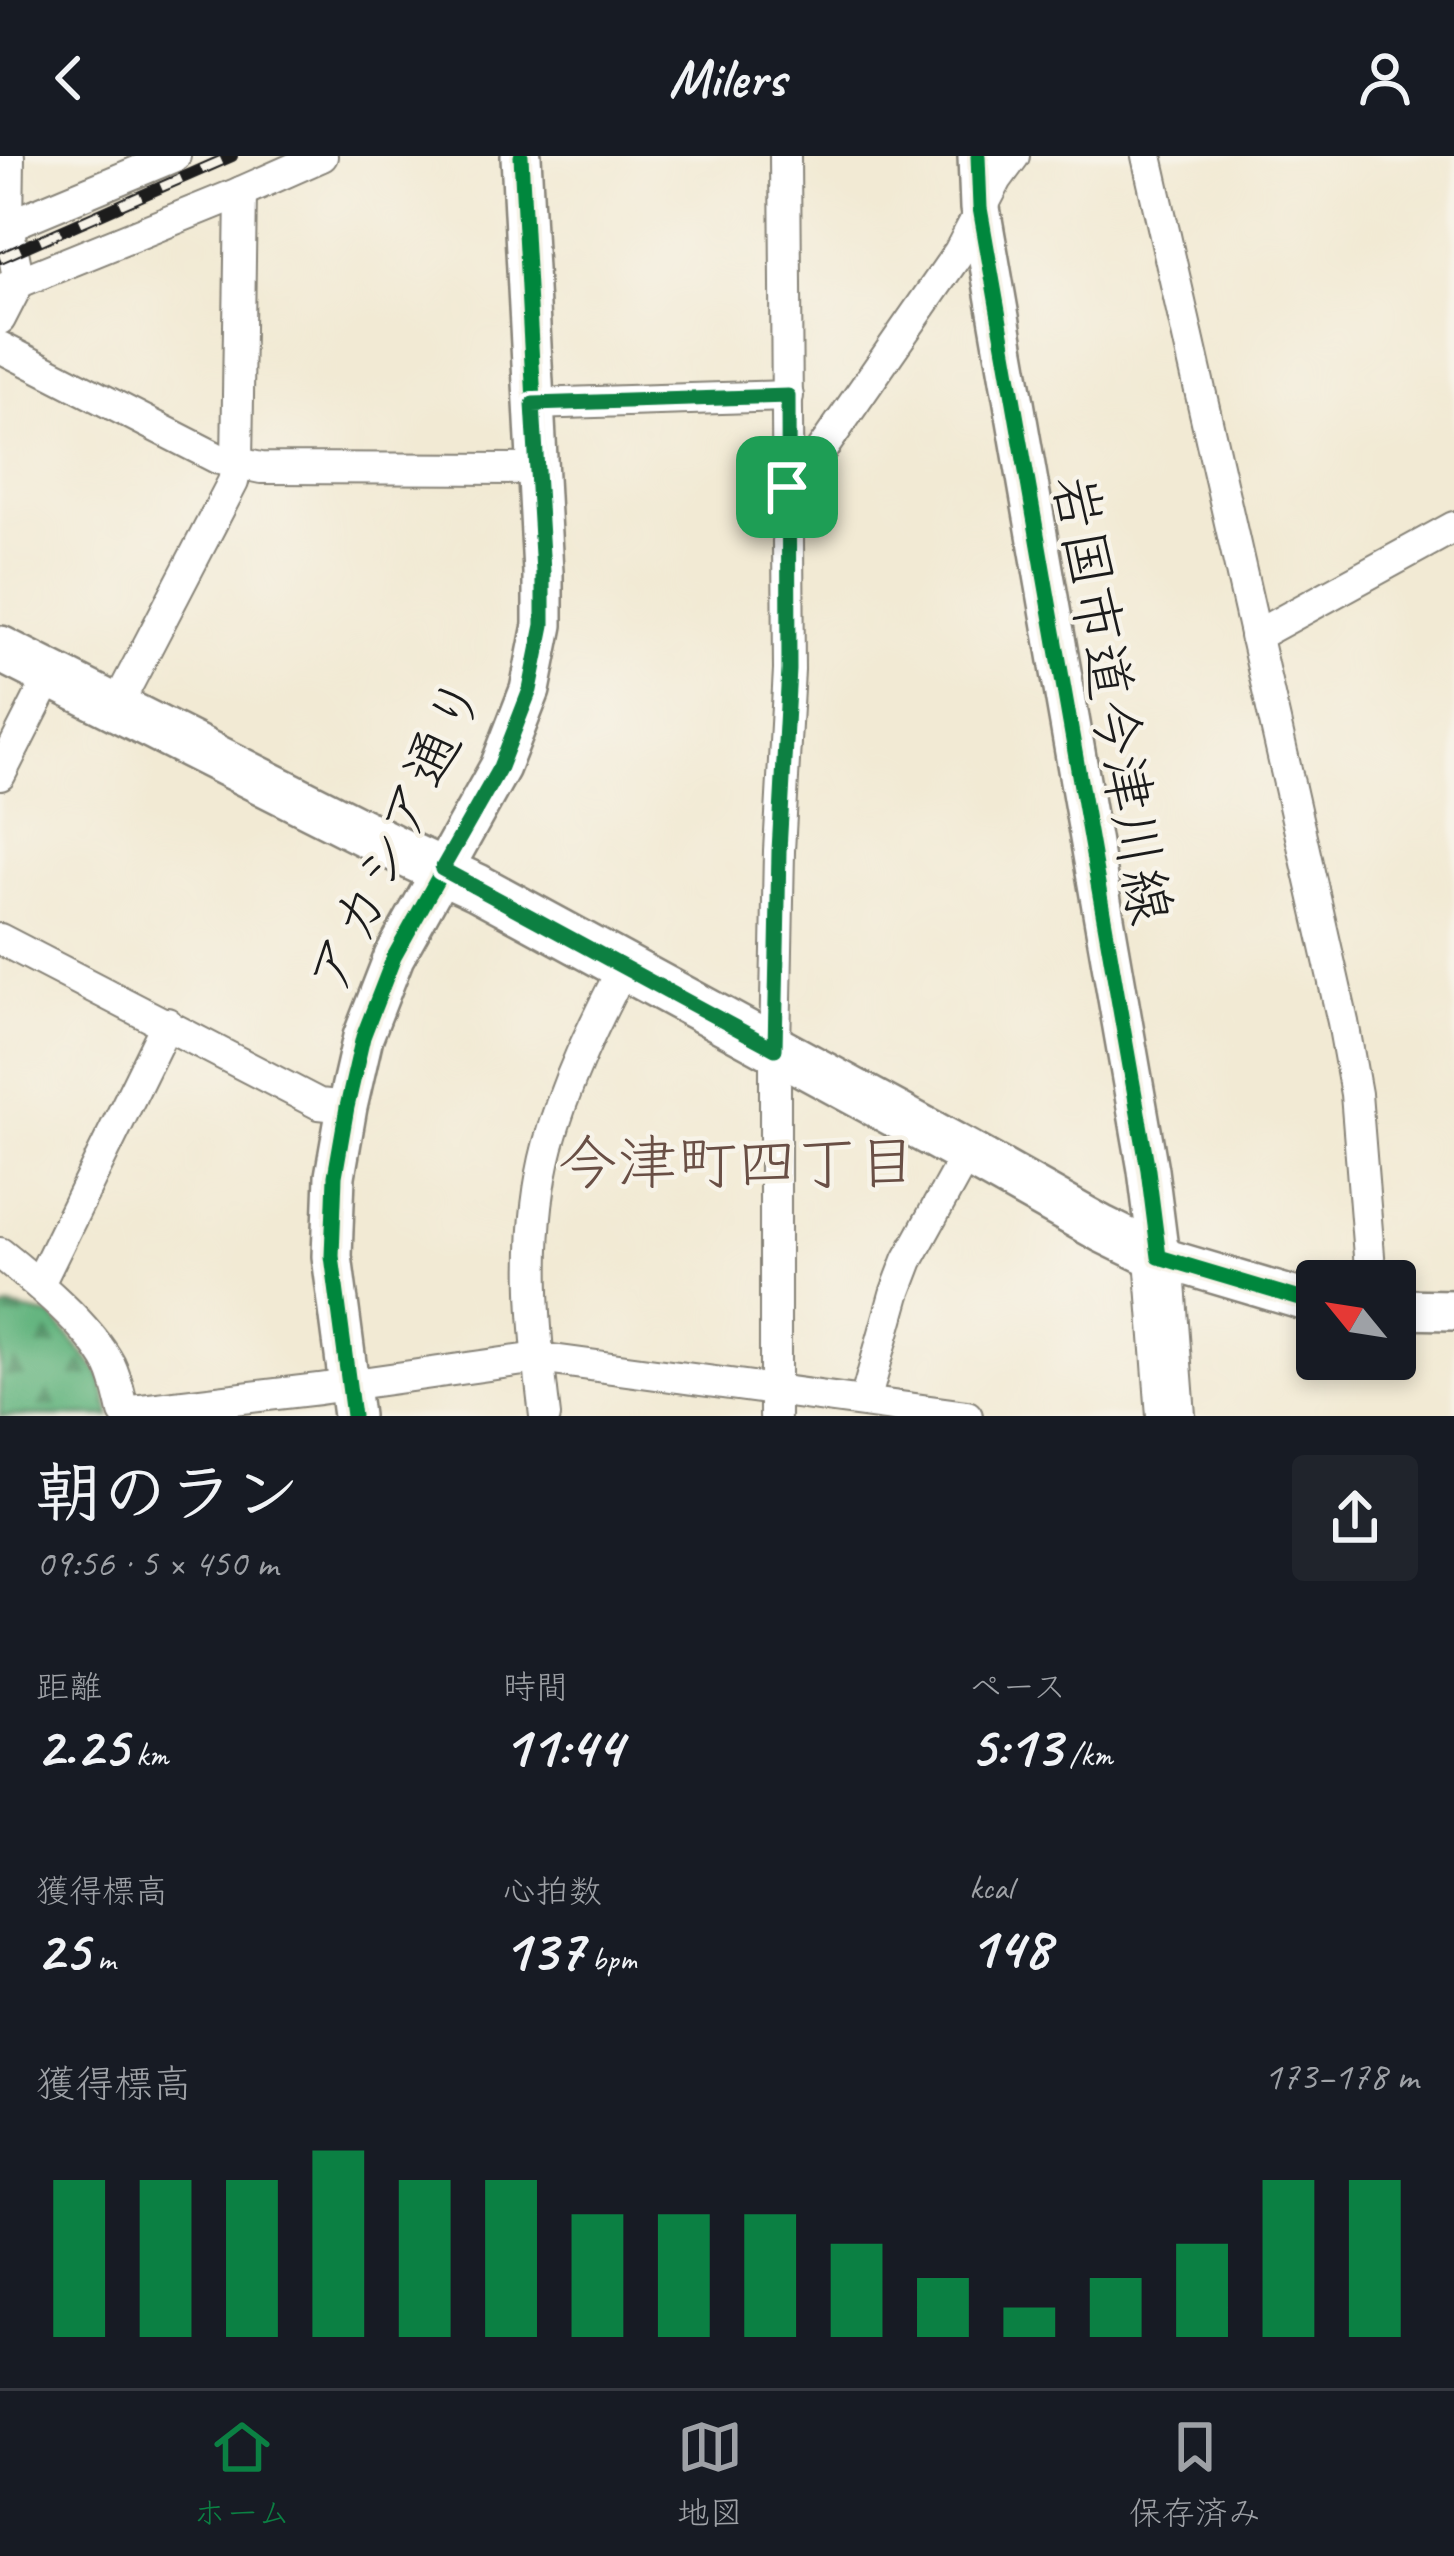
<!DOCTYPE html>
<html lang="ja">
<meta charset="utf-8">
<style>
:root{--surface:#171b24;--page:#20242c;--text:#f1f3f6;--muted:#9ea1a6;--line:#363941;--accent:#0b8043}
body{margin:0;font-family:Caveat,"Klee One",sans-serif;background:var(--page);color:var(--text);height:100vh;display:flex;flex-direction:column;font-size:45px;white-space:nowrap}
*{box-sizing:border-box;margin:0}
p{font-size:39px;color:var(--muted)}
.icon{flex:none;width:66px;height:66px;fill:none;stroke:currentColor;stroke-width:2;stroke-linecap:round;stroke-linejoin:round}
.map{position:relative;height:1260px;overflow:hidden}
.side{display:flex;flex-direction:column;background:var(--surface);flex:1}
.side>*{flex:none}
.needle{width:78px;rotate:300deg}
.fabs{position:absolute;left:1296px;top:1104px;display:grid;gap:24px}
.fabs a{display:grid;place-items:center;width:120px;height:120px;border-radius:12px;background:var(--surface);box-shadow:0 6px 18px #0003;font-size:60px}
.pin{position:absolute;display:grid;place-items:center;width:102px;height:102px;color:#fff;margin:-51px;border-radius:24px;box-shadow:0 6px 18px #0006}
.round{display:grid;place-items:center;flex:none;width:126px;height:126px;border-radius:12px;background:var(--page)}
.head{display:flex;align-items:center;justify-content:space-between;height:204px;padding:0 36px}
h1{font-size:66px;font-weight:700;line-height:90px}
.stats{display:grid;grid-template-columns:repeat(3,1fr);gap:18px;height:204px;padding:12px 36px}
.stats div{display:grid;align-content:center}
.stats b{font-size:60px;font-weight:700}
.stats small{font-size:33px;font-weight:400}
.stats p{font-size:33px}
.chart{height:336px;padding:24px 36px}
.chart p{display:flex;justify-content:space-between}
.chart svg{width:100%;height:216px;margin-top:12px;stroke:var(--accent);stroke-width:6}
header{display:flex;justify-content:space-between;align-items:center;height:156px;padding:0 36px;background:var(--surface);font-size:54px;font-weight:700}
.dock{display:flex;justify-content:space-around;align-items:center;height:168px;border-top:3px solid var(--line);background:var(--surface);font-size:33px;color:var(--muted)}
.dock a{display:grid;justify-items:center;gap:6px}
.dock .current{color:var(--accent)}
.map>svg:first-child{display:block}
.forest{fill:url(#forest-firs);stroke:#40684e;stroke-width:3}
.lines{fill:none;stroke-linecap:round;stroke-linejoin:round}
.minor-casing{stroke:#878378;stroke-width:34}
.tertiary-casing{stroke:#878378;stroke-width:44}
.secondary-casing{stroke:#878378;stroke-width:50}
.primary-casing{stroke:#878378;stroke-width:52}
.minor{stroke:#fff;stroke-width:30}
.tertiary{stroke:#fff;stroke-width:39}
.secondary{stroke:#fff;stroke-width:45}
.primary{stroke:#fff;stroke-width:48}
.rail-casing{stroke:#1c1c1c;stroke-width:12}
.rail{stroke:#f7f3e8;stroke-width:8;stroke-dasharray:22;stroke-linecap:butt}
.cycleway-casing{stroke:#f7f3e8;stroke-width:22}
.cycleway{stroke:#00873e;stroke-width:15}
.route-casing{stroke:#fff;stroke-width:24}
.route{stroke:#0b8043;stroke-width:15}
.labels{text-anchor:middle;dominant-baseline:central;stroke-width:9;stroke-linejoin:round;paint-order:stroke}
.street-label{font-size:57px;fill:#1c1c1c;stroke:#f7f3e8}
.neighbourhood-label{font-size:60px;fill:#694f45;stroke:#f7f3e8}
</style>
<header><svg class="icon" aria-label="back" viewBox="0 0 24 24"><path d="M15 5l-7 7 7 7"/></svg>Milers<svg class="icon" aria-label="person" viewBox="0 0 24 24"><circle cx="12" cy="8" r="4"/><path d="M4 21q1-7 8-7t8 7"/></svg></header>
<div class="map">
<svg width="1454" height="1260" viewBox="0 0 1454 1260">
<defs>
<pattern id="forest-firs" width="22" height="20" patternUnits="userSpaceOnUse" patternTransform="scale(3)"><rect width="22" height="20" fill="#65b580"/><path d="M5 1l3.5 6h-7zM16 11l3.5 6h-7z" fill="#529268"/></pattern>
</defs>
<rect width="100%" height="100%" fill="#f7f3e8"/>
<filter id="ink" filterUnits="userSpaceOnUse"><feTurbulence type="fractalNoise" baseFrequency=".00833" numOctaves="2"/><feDisplacementMap in="SourceGraphic" scale="24" xChannelSelector="R" yChannelSelector="G"/><feConvolveMatrix kernelMatrix="1 2 1 2 8 2 1 2 1" color-interpolation-filters="sRGB"/></filter>
<filter id="wash" filterUnits="userSpaceOnUse"><feTurbulence type="fractalNoise" baseFrequency=".004" numOctaves="4" result="noise"/><feDisplacementMap in="SourceGraphic" scale="48" xChannelSelector="R" yChannelSelector="G"/><feGaussianBlur stdDeviation="2.7" result="paint"/><feColorMatrix in="noise" values="0 0 0 0 0 0 0 0 0 0 0 0 0 0 0 0 0 1.4 0 .05"/><feComposite in="paint" operator="in"/></filter>
<g filter="url(#wash)">
<rect width="100%" height="100%" fill="#f2ead4"/>
<polygon class="forest" points="9,1151 52,1160 101,1219 111,1260 0,1260 0,1156"/>
</g>
<g filter="url(#ink)">
<g class="lines">
<g class="minor-casing">
<g id="minor">
<polyline points="1147,0 1343,866 1356,938 1371,1125"/>
<polyline points="0,73 175,0"/>
<polyline points="0,134 234,39 322,0"/>
<polyline points="0,163 19,126 8,70 9,0"/>
<polyline points="0,191 219,303 261,312 538,313"/>
<polyline points="533,248 788,240"/>
<polyline points="787,331 809,312 959,96 997,23 1014,0"/>
<polyline points="1255,480 1454,371"/>
<polyline points="115,553 233,326 237,307 241,36"/>
<polyline points="0,619 51,518"/>
<polyline points="0,783 319,948 347,951"/>
<path d="M0,1097C35,1125 89,1169 110,1209C117,1223 120,1240 124,1256L319,1233L538,1202L967,1260"/>
<polyline points="39,1128 167,867"/>
<polyline points="865,1245 895,1138 908,1104 967,997"/>
<path d="M545,1260C534,1172 525,1077 548,990C565,927 594,868 624,810"/>
<polyline points="775,1260 775,893 779,695 789,514 785,0"/>
</g>
</g>
<g class="tertiary-casing">
<g id="tertiary">
<polyline points="978,0 980,52 1148,1014 1159,1101 1317,1148"/>
<polyline points="1395,1153 1454,1154"/>
<polyline points="353,1260 332,1100 335,1020 347,951 363,881 394,801 500,611 530,534 543,469 543,416 521,0"/>
</g>
</g>
<g class="secondary-casing">
<polyline id="secondary" points="0,493 408,699 477,731 967,997 1102,1073 1159,1101"/>
</g>
<g class="primary-casing">
<polyline id="primary" points="1159,1101 1171,1260"/>
</g>
<use href="#minor" class="minor"/>
<use href="#tertiary" class="tertiary"/>
<use href="#secondary" class="secondary"/>
<use href="#primary" class="primary"/>
<g class="rail-casing">
<polyline id="rail" points="0,102 232,0"/>
</g>
<use href="#rail" class="rail"/>
<g class="cycleway-casing">
<g id="cycleway">
<polyline points="978,0 980,52 1148,1014 1159,1101 1317,1148"/>
<polyline points="353,1260 332,1100 335,1020 347,951 363,881 394,801 500,611 530,534 543,469 543,416 521,0"/>
</g>
</g>
<use href="#cycleway" class="cycleway"/>
</g>
</g>
<g class="lines" filter="url(#ink)">
<g class="route-casing">
<polygon id="route" points="788,240 789,514 779,695 775,893 442,713 500,611 530,534 543,469 543,416 533,248"/>
</g>
<use href="#route" class="route"/>
</g>
<g class="labels">
<g class="street-label">
<text transform="translate(1112 543) rotate(80)">岩国市道今津川線</text>
<text transform="translate(396 679) rotate(-65)">アカシア通り</text>
</g>
<g class="neighbourhood-label">
<text x="737" y="1007">今津町四丁目</text>
</g>
</g>
</svg>
<div class="fabs">
<a><svg class="needle" viewBox="-14 -14 28 28"><path d="M0-13l5 13h-10z" fill="#e53935"/><path d="M0 13l5-13h-10z" fill="#9ea1a6"/></svg></a>
</div>
<div class="pin" style="left:787px;top:331px;background:#1e9e55"><svg class="icon" aria-label="arrive" viewBox="0 0 24 24"><path d="M6 21V4h12l-3 4 3 4H6"/></svg></div>
</div>
<section class="side">
<div class="head"><div><h1>朝のラン</h1><p>09:56 · 5 × 450 m</p></div><a class="round"><svg class="icon" aria-label="share" viewBox="0 0 24 24"><path d="M12 15V3M7 8l5-5 5 5M5 13v7h14v-7"/></svg></a></div>
<div class="stats">
<div><p>距離</p><b>2.25<small> km</small></b></div>
<div><p>時間</p><b>11:44</b></div>
<div><p>ペース</p><b>5:13<small> /km</small></b></div>
</div>
<div class="stats">
<div><p>獲得標高</p><b>25<small> m</small></b></div>
<div><p>心拍数</p><b>137<small> bpm</small></b></div>
<div><p>kcal</p><b>148</b></div>
</div>
<div class="chart"><p><span>獲得標高</span>173–178 m</p>
<svg viewBox="0 0 160 44" preserveAspectRatio="none"><path d="M5 44V12M15 44V12M25 44V12M35 44V6M45 44V12M55 44V12M65 44V19M75 44V19M85 44V19M95 44V25M105 44V32M115 44V38M125 44V32M135 44V25M145 44V12M155 44V12"/></svg>
</div>
</section>
<nav class="dock">
<a class="current"><svg class="icon" aria-label="home" viewBox="0 0 24 24"><path d="M3 11l9-7 9 7M6 9v11h12V9"/></svg>ホーム</a>
<a><svg class="icon" aria-label="map" viewBox="0 0 24 24"><path d="M3 6l6-2 6 2 6-2v14l-6 2-6-2-6 2zM9 4v14M15 6v14"/></svg>地図</a>
<a><svg class="icon" aria-label="saved" viewBox="0 0 24 24"><path d="M7 4h10v16l-5-4-5 4z"/></svg>保存済み</a>
</nav>
